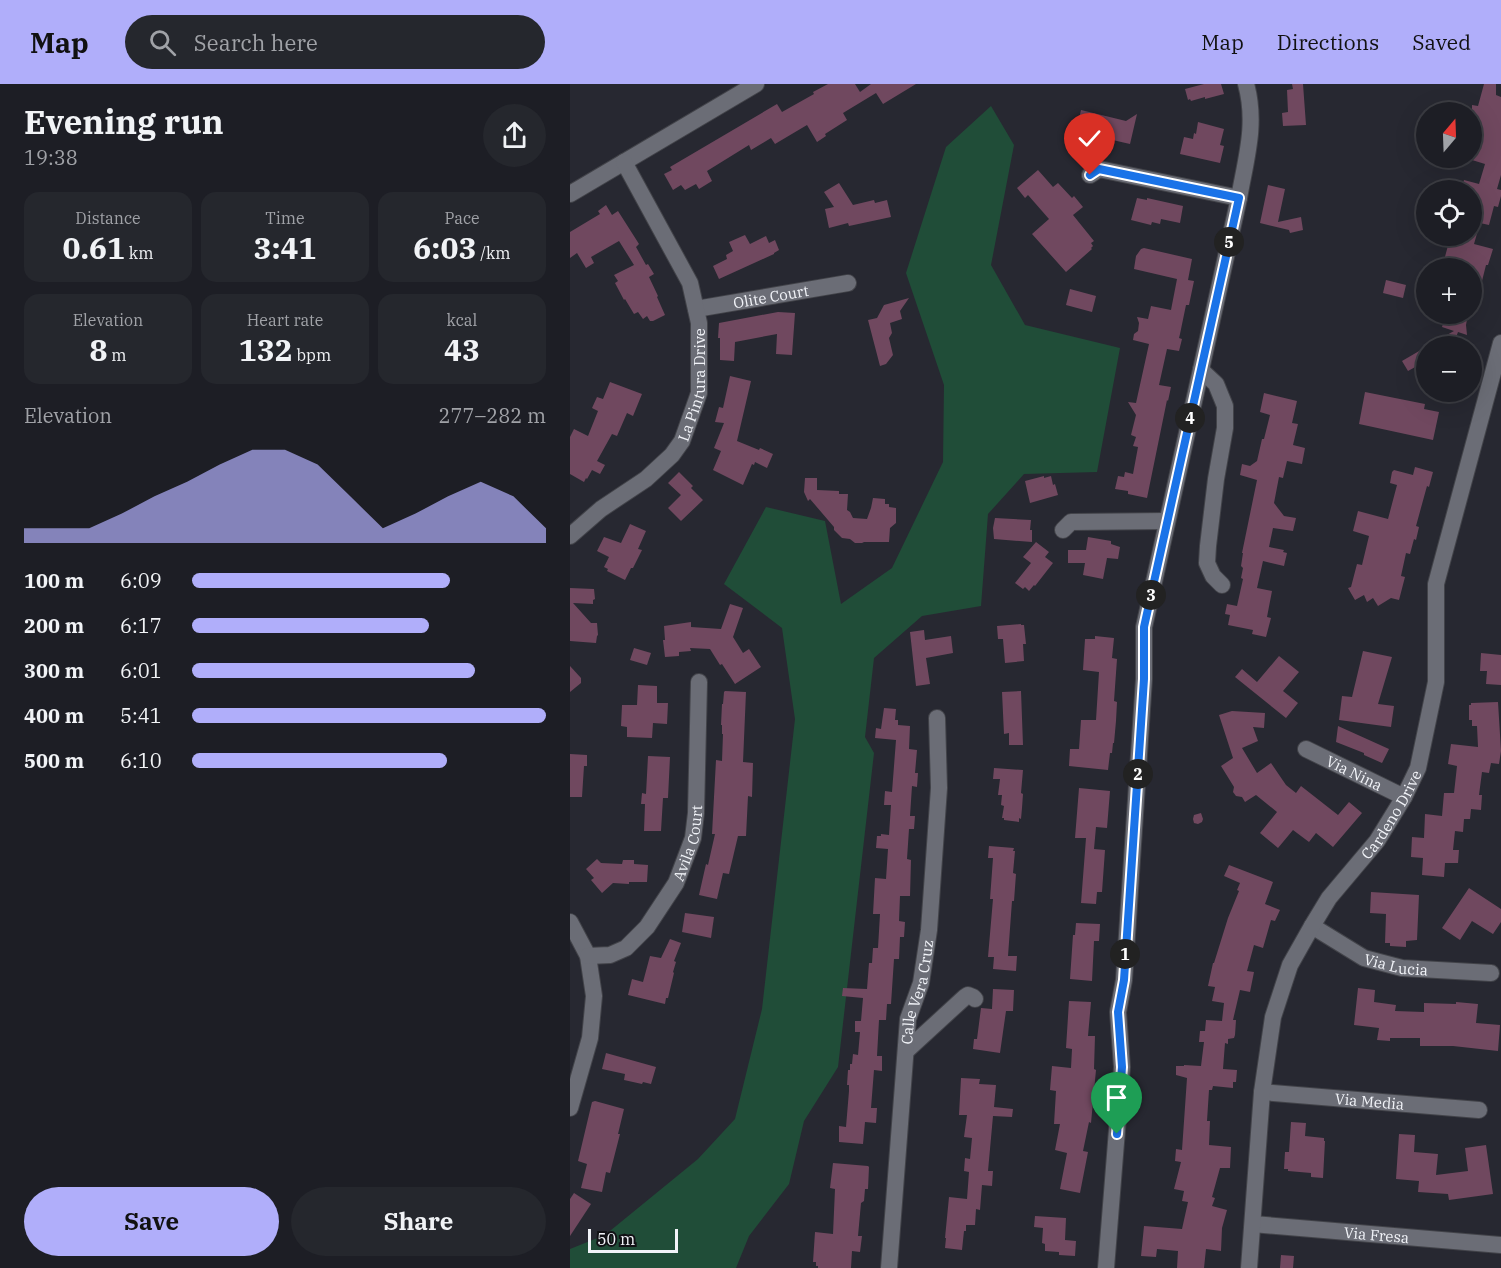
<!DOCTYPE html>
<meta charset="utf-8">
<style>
:root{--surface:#1d1e25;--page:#25272d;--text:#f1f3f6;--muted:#a0a2a7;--line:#3b3c42;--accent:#b0aefa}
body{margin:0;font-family:"IBM Plex Serif",serif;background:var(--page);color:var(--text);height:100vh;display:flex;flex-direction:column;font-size:22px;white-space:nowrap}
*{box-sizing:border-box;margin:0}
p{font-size:20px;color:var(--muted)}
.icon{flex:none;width:33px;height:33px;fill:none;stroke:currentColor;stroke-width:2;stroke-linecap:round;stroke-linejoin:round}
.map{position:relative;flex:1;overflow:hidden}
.drawer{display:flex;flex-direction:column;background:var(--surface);width:570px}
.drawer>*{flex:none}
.needle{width:39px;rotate:19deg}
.tools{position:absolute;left:846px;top:18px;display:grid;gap:12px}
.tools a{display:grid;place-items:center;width:66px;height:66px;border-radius:50%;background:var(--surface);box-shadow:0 6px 24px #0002,0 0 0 2px var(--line);font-size:30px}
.scale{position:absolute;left:18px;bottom:15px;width:90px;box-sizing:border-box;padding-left:6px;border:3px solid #f1f3f8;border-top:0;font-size:16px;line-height:21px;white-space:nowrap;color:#f1f3f8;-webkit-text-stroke:4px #111115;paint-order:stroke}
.pin{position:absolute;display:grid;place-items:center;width:51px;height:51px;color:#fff;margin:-62px -26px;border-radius:50% 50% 50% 0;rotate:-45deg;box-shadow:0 0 6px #0007}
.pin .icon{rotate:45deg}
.km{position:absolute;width:30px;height:30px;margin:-15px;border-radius:50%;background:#222;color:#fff;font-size:16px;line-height:30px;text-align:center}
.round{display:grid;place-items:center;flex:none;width:63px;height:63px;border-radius:32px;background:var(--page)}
.summary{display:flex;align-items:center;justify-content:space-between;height:102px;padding:0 24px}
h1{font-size:33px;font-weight:700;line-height:45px}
.figures{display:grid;grid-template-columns:repeat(3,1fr);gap:9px;height:102px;padding:6px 24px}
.figures div{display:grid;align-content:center;border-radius:15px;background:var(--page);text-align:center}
.figures b{font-size:30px;font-weight:700}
.figures small{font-size:16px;font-weight:400}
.figures p{font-size:16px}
.chart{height:168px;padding:12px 24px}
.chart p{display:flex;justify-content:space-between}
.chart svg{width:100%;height:108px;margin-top:6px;fill:var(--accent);opacity:.7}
.primary-button{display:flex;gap:12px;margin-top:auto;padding:12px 24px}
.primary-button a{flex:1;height:69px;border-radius:36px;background:var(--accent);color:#111;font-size:24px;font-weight:700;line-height:69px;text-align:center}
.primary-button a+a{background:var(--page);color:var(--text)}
ul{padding:0 24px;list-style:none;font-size:20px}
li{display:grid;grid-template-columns:96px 72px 1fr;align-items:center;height:45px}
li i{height:15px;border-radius:8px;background:var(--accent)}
header{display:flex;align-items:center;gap:36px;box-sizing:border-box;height:84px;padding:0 30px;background:var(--accent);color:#111}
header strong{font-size:28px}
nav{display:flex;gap:33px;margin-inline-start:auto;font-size:21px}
.search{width:420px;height:54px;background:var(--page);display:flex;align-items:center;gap:15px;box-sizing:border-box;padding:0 21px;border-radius:33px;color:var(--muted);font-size:22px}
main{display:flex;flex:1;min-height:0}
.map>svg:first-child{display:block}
.green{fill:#204d38}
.building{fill:#70485f}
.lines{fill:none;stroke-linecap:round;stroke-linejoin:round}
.minor-casing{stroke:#424349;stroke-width:18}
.minor{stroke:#6b6d76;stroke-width:16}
.route-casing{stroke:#fff;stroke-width:12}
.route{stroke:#1a73e8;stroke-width:8}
.labels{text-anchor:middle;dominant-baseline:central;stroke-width:5;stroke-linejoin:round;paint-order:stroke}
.street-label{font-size:15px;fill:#f1f3f8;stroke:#111115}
</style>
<header>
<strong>Map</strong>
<div class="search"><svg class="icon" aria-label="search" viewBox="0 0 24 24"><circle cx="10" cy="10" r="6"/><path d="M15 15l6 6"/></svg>Search here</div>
<nav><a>Map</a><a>Directions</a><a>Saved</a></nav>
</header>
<main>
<section class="drawer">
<div class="summary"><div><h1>Evening run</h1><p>19:38</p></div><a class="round"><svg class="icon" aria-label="share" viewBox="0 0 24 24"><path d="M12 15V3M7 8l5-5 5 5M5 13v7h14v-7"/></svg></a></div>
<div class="figures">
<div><p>Distance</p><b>0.61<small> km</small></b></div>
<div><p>Time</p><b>3:41</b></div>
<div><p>Pace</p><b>6:03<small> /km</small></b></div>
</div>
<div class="figures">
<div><p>Elevation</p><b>8<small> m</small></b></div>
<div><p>Heart rate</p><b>132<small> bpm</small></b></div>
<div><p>kcal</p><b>43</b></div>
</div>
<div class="chart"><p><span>Elevation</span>277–282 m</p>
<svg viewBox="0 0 160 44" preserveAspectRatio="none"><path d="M0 44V38L10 38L20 38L30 32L40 25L50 19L60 12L70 6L80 6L90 12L100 25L110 38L120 32L130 25L140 19L150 25L160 38V44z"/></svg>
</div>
<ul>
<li><b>100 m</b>6:09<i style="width:73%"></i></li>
<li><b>200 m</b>6:17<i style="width:67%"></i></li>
<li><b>300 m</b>6:01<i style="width:80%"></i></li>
<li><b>400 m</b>5:41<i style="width:100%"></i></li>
<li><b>500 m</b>6:10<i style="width:72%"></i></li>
</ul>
<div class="primary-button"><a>Save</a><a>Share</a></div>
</section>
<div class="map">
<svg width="931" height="1184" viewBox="0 0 931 1184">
<rect width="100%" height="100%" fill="#272831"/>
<polygon class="green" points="421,22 444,61 421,181 455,241 550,264 527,388 454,390 418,430 411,522 352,532 304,574 295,653 304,669 268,983 234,1037 219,1100 179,1152 166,1184 0,1184 0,1165 35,1151 128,1075 165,1035 192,925 225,635 212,544 154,500 196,423 255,437 271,520 322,484 373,378 374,301 336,189 376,63"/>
<g class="building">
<polygon points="258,0 285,0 290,8 301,0 346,0 313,20 306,9 273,29 277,36 255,50 256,52 247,58 237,41 205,60 201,54 181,66 179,61 137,87 142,97 129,105 126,100 115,106 111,101 103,106 94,90 102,86 100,83 207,20 212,28 244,10 243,8"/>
<polygon points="634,0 651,0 654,10 635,15 635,13 621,17 620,15 618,16 615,5"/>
<polygon points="722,0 733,0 736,41 713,42 712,29 718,28 717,6 723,5"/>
<polygon points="914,0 926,0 926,11 931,13 931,91 927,105 931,106 931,112 928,123 924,122 919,141 910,139 904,160 923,165 918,181 916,181 910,205 902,203 902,184 872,184 880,154 888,156 889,152 902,152 902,106 891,106 894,96 909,100 915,80 902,76 902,21 908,22"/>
<polygon points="511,26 556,37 567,30 560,60 512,49 514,41 508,40"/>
<polygon points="628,38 654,45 650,61 654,62 650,79 610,70 614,53 623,55 624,49 626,50"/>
<polygon points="468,86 483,103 488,99 502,114 504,112 513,123 503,131 524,157 521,159 523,162 521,164 522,165 496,188 462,150 479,135 458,111 455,114 447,104"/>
<polygon points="269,99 283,121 304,116 305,119 317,116 321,133 279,142 278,139 259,144 255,125 264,123 254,108"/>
<polygon points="698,101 715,105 708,138 731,133 733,146 720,149 719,146 690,139"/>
<polygon points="567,114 577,116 577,114 613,122 610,139 591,135 590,140 582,138 581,141 561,136"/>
<polygon points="36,121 42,131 48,127 69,160 66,163 76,181 78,180 84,190 79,193 88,212 87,213 95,231 83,237 80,237 77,232 73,235 68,228 64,230 55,215 54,216 45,199 48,197 44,191 64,181 49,157 21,173 24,179 16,184 7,169 0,174 0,148 30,130 28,127"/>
<polygon points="175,151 180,160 196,152 199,159 205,156 209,166 204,169 204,170 149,195 143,182 157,175 156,171 163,167 159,158"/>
<polygon points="574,164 622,175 618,196 624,197 619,221 616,221 610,250 609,254 612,255 609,267 597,265 589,301 601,303 598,317 597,316 577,414 558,410 558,407 545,405 548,392 554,393 555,388 563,390 568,363 563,362 566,353 561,351 566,331 558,318 566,319 579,260 563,256 564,250 568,247 569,239 567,233 578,235 581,222 601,226 607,195 564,185 566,172 571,165"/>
<polygon points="816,196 836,201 833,214 813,209"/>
<polygon points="500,205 526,212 522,228 496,221"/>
<polygon points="339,214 330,227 332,235 320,239 322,249 319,254 323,271 316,280 310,282 298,236 307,234 314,221"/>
<polygon points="208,228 225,229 222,271 206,270 207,250 165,258 164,277 150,276 150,254 148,254 149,239"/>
<polygon points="876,230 898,230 896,241 897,251 888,248 884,259 879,262 857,262 884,247 872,243"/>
<polygon points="856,263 856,277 838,287 832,277"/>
<polygon points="160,292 181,297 167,357 189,366 190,364 203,370 197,384 185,378 184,381 182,380 173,401 143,386 151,367 144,364 154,339 145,338 149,323 153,324"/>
<polygon points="40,298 72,310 63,332 57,329 47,352 42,350 27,377 35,381 30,390 22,386 17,395 16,394 14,398 0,390 0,353 4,345 18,352 28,327 22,324 27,313 33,315"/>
<polygon points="795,308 855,320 854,325 869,328 863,356 789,340"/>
<polygon points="694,309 727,317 722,339 728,340 723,361 735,364 732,380 717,377 713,394 709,393 704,419 714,432 726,434 723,447 703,444 699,463 714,466 713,468 717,469 714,482 693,477 687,504 702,507 697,533 701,534 696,553 682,550 683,546 658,541 660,531 655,530 657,520 667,522 673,495 671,494 673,484 671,482 673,469 672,469 687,396 670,391 672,380 680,382 687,377 692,355 694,355 700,331 690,328"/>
<polygon points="845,383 863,388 859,403 857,402 846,442 849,443 846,456 844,455 840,470 836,469 831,492 835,493 829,516 821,514 808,522 803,514 797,518 794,511 785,516 778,504 781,503 787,480 792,481 799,452 783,447 788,427 818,435 827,401 820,399 822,388 824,386 843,391"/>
<polygon points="109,388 123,402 121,404 133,416 111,437 98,424 111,411 98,399"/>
<polygon points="474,392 474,394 481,392 483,401 485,400 488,411 460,419 455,397"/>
<polygon points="235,394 247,394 247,406 269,407 269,410 278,410 277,426 280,428 283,434 297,435 301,424 303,414 315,415 315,420 319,420 319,423 326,424 326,439 320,444 319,458 294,458 292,459 285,459 280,455 272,454 264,446 264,443 240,415 238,417 234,408"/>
<polygon points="425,434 461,436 460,446 462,446 462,458 424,455 423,444"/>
<polygon points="60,440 76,447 68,465 72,466 63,484 61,484 55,496 37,487 38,485 34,483 39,473 27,467 34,453 51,459"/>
<polygon points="518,453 541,457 541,460 550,463 548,475 537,474 533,495 513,491 515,479 498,479 498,466 516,466"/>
<polygon points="466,458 479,468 475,473 483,479 465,502 464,501 459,507 455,503 453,505 445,499 461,479 453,473"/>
<polygon points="0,504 24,505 25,515 23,516 23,520 3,519 21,539 27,539 28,551 27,552 26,559 0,557"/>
<polygon points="160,520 173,524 163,553 173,569 179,565 191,583 165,600 152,580 150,581 140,565 120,564 121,567 109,568 109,572 95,573 93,556 95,556 94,542 121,538 121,543 151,545"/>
<polygon points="451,540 451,541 454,541 456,560 453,560 454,577 435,579 433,555 428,555 427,542"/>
<polygon points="354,546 355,556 381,552 383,569 356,574 360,600 346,602 340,548"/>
<polygon points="525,552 544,554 542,574 547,575 544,617 547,618 546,637 544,659 543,659 542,669 540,669 538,686 499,682 500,665 509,665 511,636 526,636 529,588 513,586 515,555 525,555"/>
<polygon points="64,564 81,569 77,581 60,576"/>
<polygon points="793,567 822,573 808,620 824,622 821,643 769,636 772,612 782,613"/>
<polygon points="911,569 931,571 931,601 916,600 917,587 910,587"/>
<polygon points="709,572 729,588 713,607 728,619 716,634 665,593 672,585 687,598"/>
<polygon points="0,582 11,594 11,599 0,608"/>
<polygon points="68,601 87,602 87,619 98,619 97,640 83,639 82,654 57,653 57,643 51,642 52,621 67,621"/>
<polygon points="155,607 176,608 173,678 183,679 182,713 178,712 176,752 168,752 159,790 153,789 147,815 129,811 136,780 138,781 145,750 142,750 146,676 152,677 153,650 152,650 152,641 151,641 152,620 153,620 154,608"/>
<polygon points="451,607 453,661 439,661 439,649 434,650 432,608"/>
<polygon points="928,618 931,667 929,680 921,679 919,689 912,688 909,711 912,711 911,726 901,725 900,735 894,735 893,748 885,747 883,766 889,766 888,779 875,779 874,793 852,791 853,774 841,773 842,753 854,754 855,730 872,732 874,709 884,709 887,682 878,680 881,660 908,663 907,642 902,642 902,636 899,636 899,621 901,621 901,619"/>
<polygon points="314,624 326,625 325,636 328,636 328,641 340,642 339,665 347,666 345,689 348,689 347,703 342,702 340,732 345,732 344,745 339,745 337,775 341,776 340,812 330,812 329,837 335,838 334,853 330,853 329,875 324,875 321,920 317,920 316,936 309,936 307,972 312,972 312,987 304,986 301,1024 307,1024 306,1039 295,1038 293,1060 269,1058 269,1042 276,1043 279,1007 279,1001 277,1001 278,986 280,986 280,980 282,980 283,970 288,971 290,948 285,948 285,937 291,937 293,914 272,912 273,904 297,905 299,879 302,879 303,864 308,864 310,830 303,830 305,794 316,795 318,765 306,764 307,752 311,752 311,750 319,751 321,721 314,721 315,707 322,708 326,656 305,654 306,644 311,645"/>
<polygon points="662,627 695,629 694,644 683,643 688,657 672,664 687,689 701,679 716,701 726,709 731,702 768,731 779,718 792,729 763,763 746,749 739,758 723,746 708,764 690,749 707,728 686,711 675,718 672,713 666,712 663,708 664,703 651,682 663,674 649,631"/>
<polygon points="768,642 819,665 812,679 794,671 794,669 766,658"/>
<polygon points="0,670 17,671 17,682 14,682 12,713 0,713"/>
<polygon points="78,672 100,673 98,714 93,714 91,747 74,747 75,720 71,720 72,709 76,710"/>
<polygon points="424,684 453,686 451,709 453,710 452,724 451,735 449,734 449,738 434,736 434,734 432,734 434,722 431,721 432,711 428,711 430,695 423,695"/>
<polygon points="509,704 540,707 537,744 526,743 524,765 535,766 532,808 527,808 526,820 511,819 516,754 505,754"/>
<polygon points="631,729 633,735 632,738 628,740 624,739 623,735 624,731"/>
<polygon points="419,762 444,764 443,767 445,767 443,789 446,790 444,817 442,817 438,872 447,872 446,887 423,885 424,873 418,873 423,815 420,815 423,774 418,774"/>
<polygon points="27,775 31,779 52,780 53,776 64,776 64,780 78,781 77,798 59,798 59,800 43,799 32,809 21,796 24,794 16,785"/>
<polygon points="659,781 703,798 695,820 710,826 705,837 701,836 693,864 684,861 677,887 684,888 680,908 670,906 663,936 666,936 665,951 664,954 658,955 658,960 655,959 653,985 667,986 666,998 663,998 663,1004 643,1002 642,1006 639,1006 637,1037 640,1037 639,1061 661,1063 660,1084 650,1084 642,1113 645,1114 642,1122 657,1126 652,1144 651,1167 636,1165 634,1184 607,1184 608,1167 587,1165 586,1173 571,1172 574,1142 612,1145 618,1118 612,1117 614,1107 604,1105 611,1078 605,1077 606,1065 612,1066 617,994 606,991 606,982 614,982 614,981 631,982 634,958 629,958 630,947 635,947 636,936 652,937 654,919 642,917 645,903 638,902 643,879 644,879 658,834 669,807 667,806 670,799 654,792"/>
<polygon points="899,804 931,825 931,838 923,850 902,837 890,856 872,844"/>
<polygon points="801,808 849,811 847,856 836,857 836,863 820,862 820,859 815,859 816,830 800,829"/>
<polygon points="115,829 144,833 141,854 112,848"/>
<polygon points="506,839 530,840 529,857 524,857 522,897 500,895 503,851 505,851"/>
<polygon points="100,855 111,859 104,877 106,878 103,888 104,889 98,914 96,914 95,920 58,911 62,895 73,898 80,872 91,874"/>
<polygon points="788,904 805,906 804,918 826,921 825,927 854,928 854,919 886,920 886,918 908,920 906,939 930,941 928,967 883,962 850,962 850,954 820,954 820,957 807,956 809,944 784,941"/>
<polygon points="423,905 444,906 443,927 436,927 430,969 403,965 404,955 407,955 411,924 422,925"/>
<polygon points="499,917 521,918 518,952 525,952 524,985 526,986 521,1039 519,1038 513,1067 518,1068 510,1109 490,1105 497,1069 485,1066 490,1040 484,1040 486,1007 480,1006 482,982 501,984 502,965 496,964"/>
<polygon points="36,969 86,983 81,1000 73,998 72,1000 54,996 55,990 32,985"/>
<polygon points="391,994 410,995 409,1000 426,1001 424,1023 443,1025 442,1033 423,1032 418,1087 423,1087 422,1102 412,1101 410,1126 406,1125 405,1141 396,1141 396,1147 394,1147 392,1166 375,1164 376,1154 375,1154 379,1113 397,1115 399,1088 394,1087 395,1074 400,1075 402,1054 394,1053 397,1031 389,1031"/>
<polygon points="25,1017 54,1025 48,1050 50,1050 40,1089 36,1088 32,1108 11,1104 17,1080 8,1077 22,1018"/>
<polygon points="721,1038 736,1039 735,1052 754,1054 754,1057 755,1057 753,1094 741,1093 741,1089 718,1087 718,1085 714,1085 715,1068 719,1068"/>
<polygon points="829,1050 845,1051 844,1068 868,1070 866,1091 898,1087 895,1064 916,1061 923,1110 879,1116 878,1110 848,1108 849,1097 826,1095"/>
<polygon points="263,1079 298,1082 299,1083 298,1105 295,1105 294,1117 291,1119 288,1152 292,1152 290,1168 282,1167 281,1184 248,1184 248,1182 246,1182 246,1178 243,1178 245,1148 263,1150 265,1105 260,1104"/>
<polygon points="4,1109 21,1120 0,1152 0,1115"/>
<polygon points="465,1132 496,1134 495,1156 506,1157 505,1172 489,1171 489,1168 475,1167 475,1160 472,1159 473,1144 464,1143"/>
<polygon points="711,1171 724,1172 723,1184 710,1184"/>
</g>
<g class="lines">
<g class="minor-casing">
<g id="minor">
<polyline points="520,91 529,85 669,114"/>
<polyline points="0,110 186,0"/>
<path id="s1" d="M126,225L278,199"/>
<polyline points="631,286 646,300 655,322 655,344 646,395 638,462 637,479 643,492 652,501"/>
<polyline points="493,446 501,438 597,437"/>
<path id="s2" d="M0,452L31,425L76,395L102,371L112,357L129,309V239L120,199L54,78"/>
<path id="s3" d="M736,665L834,713"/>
<polyline points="0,838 18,872 24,912 20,954 0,1024"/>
<path id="s4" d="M742,842L794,874L832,884L921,889"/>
<path id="s5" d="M18,872L40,871L56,864L77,843L106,799L123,754L126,729L129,598"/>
<polyline points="336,967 395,913 398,911 403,913 405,915"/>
<path id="s6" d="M692,1008L909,1026"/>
<path id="s7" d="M683,1140L931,1161"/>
<path id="s8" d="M319,1184L338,935L351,899L359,846L369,704L367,634"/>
<path d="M536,1184L552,983L548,928L554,896L574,595V543L669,114C676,74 687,40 676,0"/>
<path id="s9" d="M679,1184L692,1008L703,933L720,881L742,842L759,814L807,757L834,713L848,684L866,598V500L931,259"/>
</g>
</g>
<use href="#minor" class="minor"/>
</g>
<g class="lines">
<g class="route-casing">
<polyline id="route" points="520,91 529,85 669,114 574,543 574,595 554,896 548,928 552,983 547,1050"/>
</g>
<use href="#route" class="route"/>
</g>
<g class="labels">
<g class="street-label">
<text stroke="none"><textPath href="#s1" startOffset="76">Olite Court</textPath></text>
<text stroke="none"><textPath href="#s2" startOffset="206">La Pintura Drive</textPath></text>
<text stroke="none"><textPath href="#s3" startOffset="54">Via Nina</textPath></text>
<text stroke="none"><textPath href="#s9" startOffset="489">Cardeno Drive</textPath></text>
<text stroke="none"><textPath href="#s5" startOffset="164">Avila Court</textPath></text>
<text stroke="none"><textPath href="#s4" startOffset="94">Via Lucia</textPath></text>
<text stroke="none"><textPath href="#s8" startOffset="278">Calle Vera Cruz</textPath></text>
<text stroke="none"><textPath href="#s6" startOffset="108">Via Media</textPath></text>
<text stroke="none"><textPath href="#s7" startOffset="124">Via Fresa</textPath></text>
</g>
</g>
</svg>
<div class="tools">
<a><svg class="needle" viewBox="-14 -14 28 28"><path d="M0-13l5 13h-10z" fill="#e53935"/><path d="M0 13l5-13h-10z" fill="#a0a2a7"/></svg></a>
<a><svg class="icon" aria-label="locate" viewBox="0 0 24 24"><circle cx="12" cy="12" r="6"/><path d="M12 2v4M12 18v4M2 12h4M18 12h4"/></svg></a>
<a>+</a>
<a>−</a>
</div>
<div class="scale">50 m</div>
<div class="pin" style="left:547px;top:1050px;background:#1e9e55"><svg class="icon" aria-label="arrive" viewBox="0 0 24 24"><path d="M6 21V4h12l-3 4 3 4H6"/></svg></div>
<div class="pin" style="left:520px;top:91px;background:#d93025"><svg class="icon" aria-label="check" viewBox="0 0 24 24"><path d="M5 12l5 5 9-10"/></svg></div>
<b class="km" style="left:555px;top:870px">1</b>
<b class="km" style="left:568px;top:690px">2</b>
<b class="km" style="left:581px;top:511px">3</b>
<b class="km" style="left:620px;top:334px">4</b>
<b class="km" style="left:659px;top:158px">5</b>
</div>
</main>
